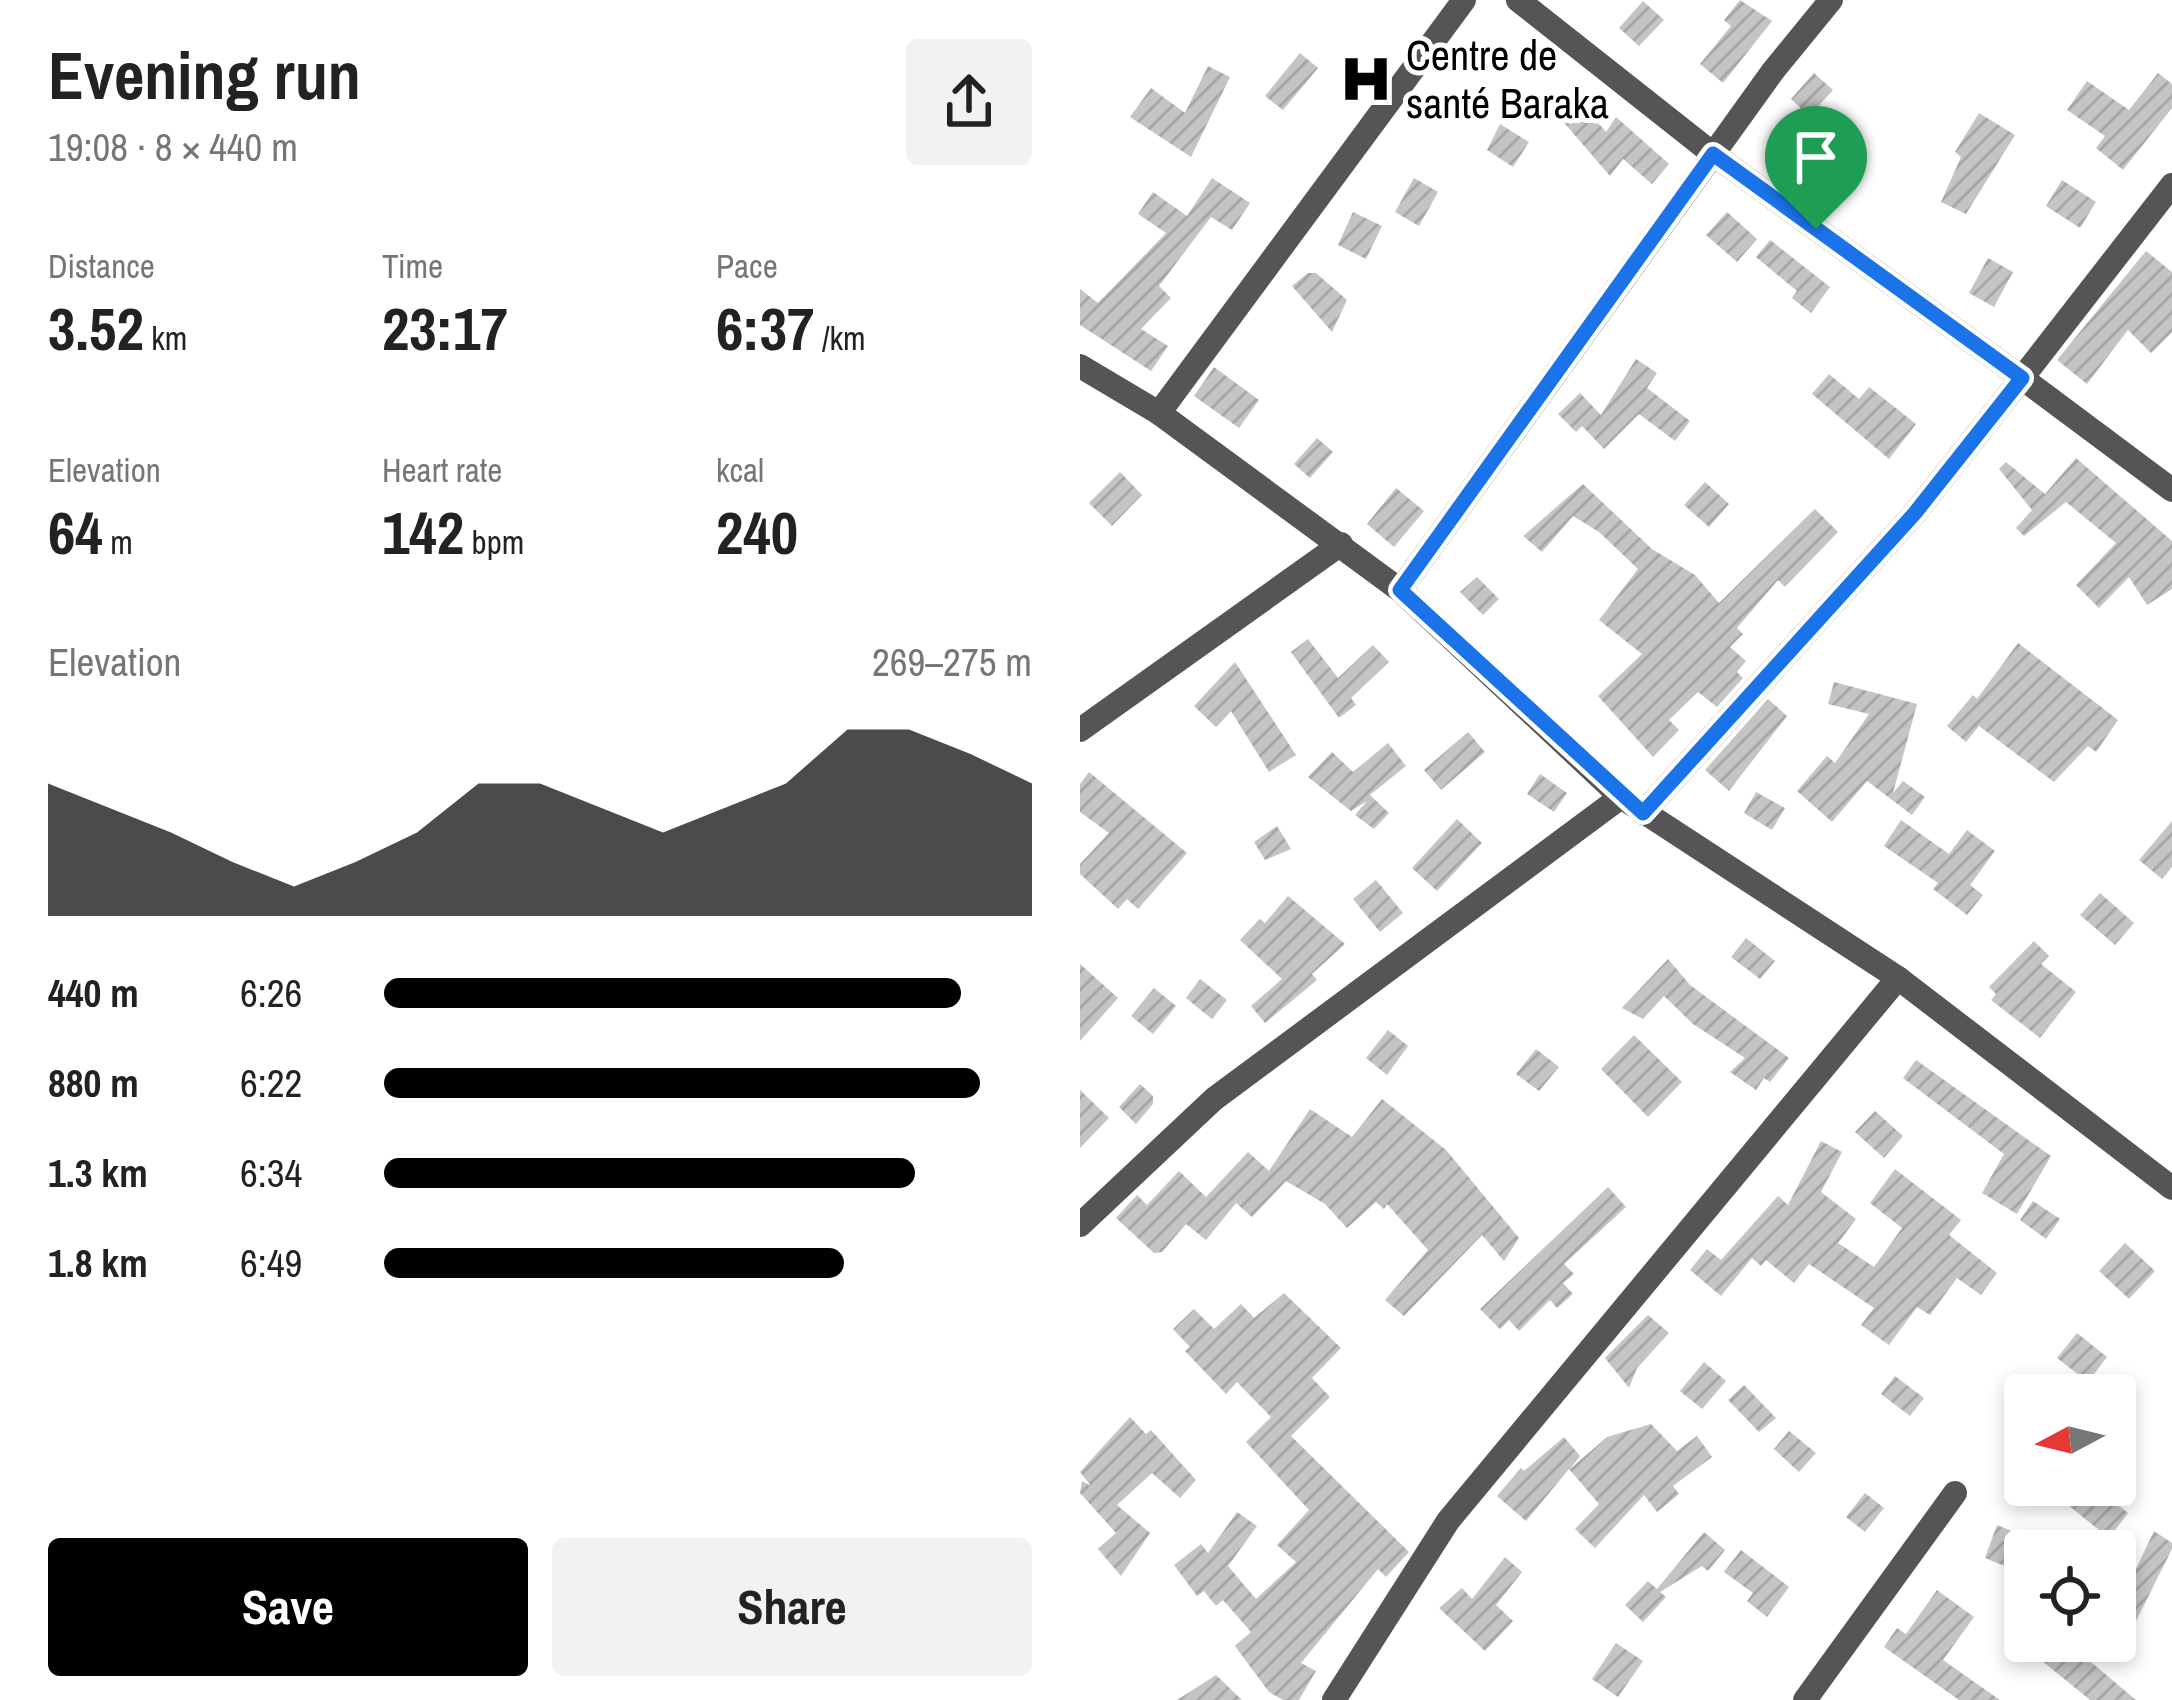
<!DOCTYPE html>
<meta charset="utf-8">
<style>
:root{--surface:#fff;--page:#f2f2f2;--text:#222;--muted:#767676;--accent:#000}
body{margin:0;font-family:"Archivo Narrow",sans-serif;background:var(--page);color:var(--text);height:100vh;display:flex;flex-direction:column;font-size:45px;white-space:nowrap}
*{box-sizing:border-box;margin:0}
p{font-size:39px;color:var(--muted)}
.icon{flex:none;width:66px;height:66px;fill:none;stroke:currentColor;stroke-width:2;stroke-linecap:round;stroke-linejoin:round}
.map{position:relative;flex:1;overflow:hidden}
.side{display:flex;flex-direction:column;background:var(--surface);width:1080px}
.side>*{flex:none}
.needle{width:78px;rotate:263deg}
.controls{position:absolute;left:924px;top:1374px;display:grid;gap:24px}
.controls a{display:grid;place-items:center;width:132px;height:132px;border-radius:12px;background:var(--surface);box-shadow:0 6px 18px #0003;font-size:60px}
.pin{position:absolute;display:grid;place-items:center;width:102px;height:102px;color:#fff;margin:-123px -51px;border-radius:50% 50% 50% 0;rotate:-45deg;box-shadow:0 0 12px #0007}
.pin .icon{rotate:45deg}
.round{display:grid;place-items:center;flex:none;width:126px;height:126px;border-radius:12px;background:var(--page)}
.head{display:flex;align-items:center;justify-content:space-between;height:204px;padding:0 48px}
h1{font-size:66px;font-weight:800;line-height:90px}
.stats{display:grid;grid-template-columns:repeat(3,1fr);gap:18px;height:204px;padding:12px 48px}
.stats div{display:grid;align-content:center}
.stats b{font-size:60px;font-weight:800}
.stats small{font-size:33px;font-weight:400}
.stats p{font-size:33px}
.chart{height:336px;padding:24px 48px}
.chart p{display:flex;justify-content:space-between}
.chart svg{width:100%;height:216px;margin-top:12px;fill:var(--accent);opacity:.7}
.cta{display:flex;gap:24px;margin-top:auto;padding:24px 48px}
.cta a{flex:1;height:138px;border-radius:12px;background:var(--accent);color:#fff;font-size:48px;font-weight:800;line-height:138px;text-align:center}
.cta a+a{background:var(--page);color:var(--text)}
ul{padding:0 48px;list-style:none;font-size:39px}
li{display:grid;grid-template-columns:192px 144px 1fr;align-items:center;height:90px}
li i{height:30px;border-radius:15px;background:var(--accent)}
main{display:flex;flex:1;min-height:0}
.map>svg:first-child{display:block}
.building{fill:url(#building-hatch)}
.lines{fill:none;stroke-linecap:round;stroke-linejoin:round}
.minor{stroke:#555;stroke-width:24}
.route-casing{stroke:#fff;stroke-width:24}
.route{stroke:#1a73e8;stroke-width:15}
.labels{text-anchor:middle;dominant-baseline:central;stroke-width:10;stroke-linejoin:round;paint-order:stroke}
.poi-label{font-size:42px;fill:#000;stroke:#fff;text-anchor:start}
</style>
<main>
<section class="side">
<div class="head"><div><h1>Evening run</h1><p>19:08 · 8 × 440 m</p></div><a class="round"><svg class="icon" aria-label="share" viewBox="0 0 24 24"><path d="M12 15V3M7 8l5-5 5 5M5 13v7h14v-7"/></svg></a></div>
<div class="stats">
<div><p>Distance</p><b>3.52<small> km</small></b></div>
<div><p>Time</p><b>23:17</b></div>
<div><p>Pace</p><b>6:37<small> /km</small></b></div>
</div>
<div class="stats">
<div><p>Elevation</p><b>64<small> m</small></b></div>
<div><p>Heart rate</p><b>142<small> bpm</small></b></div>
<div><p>kcal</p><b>240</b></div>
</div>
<div class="chart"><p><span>Elevation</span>269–275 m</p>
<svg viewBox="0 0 160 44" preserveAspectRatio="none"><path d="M0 44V17L10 22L20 27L30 33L40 38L50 33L60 27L70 17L80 17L90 22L100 27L110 22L120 17L130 6L140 6L150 11L160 17V44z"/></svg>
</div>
<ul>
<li><b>440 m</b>6:26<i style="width:89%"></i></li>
<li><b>880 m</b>6:22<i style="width:92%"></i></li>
<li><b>1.3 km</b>6:34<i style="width:82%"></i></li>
<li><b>1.8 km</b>6:49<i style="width:71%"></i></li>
</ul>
<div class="cta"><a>Save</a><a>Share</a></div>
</section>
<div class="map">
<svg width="1092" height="1700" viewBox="0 0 1092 1700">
<defs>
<pattern id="building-hatch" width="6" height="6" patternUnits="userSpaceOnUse" patternTransform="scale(3)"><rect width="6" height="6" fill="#c4c4c4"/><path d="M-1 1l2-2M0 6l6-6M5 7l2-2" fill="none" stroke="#a7a7a7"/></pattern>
</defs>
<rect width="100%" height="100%" fill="#fff"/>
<g class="building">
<polygon points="660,0 692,21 643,83 620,64 651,26 644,20"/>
<polygon points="563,1 584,20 559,46 539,28"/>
<polygon points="220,53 238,68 203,110 185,96"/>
<polygon points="128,66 150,77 111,157 50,117 71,88 105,113"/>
<polygon points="734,73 753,90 729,116 711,99"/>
<polygon points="1078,73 1092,84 1092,108 1043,170 1016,148 1025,136 987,110 1007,81 1049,110"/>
<polygon points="499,101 526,132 536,117 589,164 572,184 543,159 530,176 480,118"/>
<polygon points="899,113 935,135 886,214 861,202 881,157 875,152"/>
<polygon points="420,124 449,142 433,167 407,150"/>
<polygon points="132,178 170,203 152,230 131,217 79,286 91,298 61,329 88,346 71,371 0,325 0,289 18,303 86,233 58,214 73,192 107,216"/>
<polygon points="334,178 358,192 339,226 315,212"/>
<polygon points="982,180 1016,202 1000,228 966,206"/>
<polygon points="273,212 302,226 286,259 258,245"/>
<polygon points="647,212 677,239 657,262 626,235"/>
<polygon points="690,240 750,287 731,313 712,298 717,291 676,257"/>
<polygon points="1066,251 1092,272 1092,332 1071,353 1048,330 1007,384 977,360"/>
<polygon points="908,258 933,272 914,307 889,293"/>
<polygon points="228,273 236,273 267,300 252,332 212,286"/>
<polygon points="556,359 577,373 567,388 610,421 595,441 559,414 524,449 502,426 496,432 478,414 500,393 521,415"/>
<polygon points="134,367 179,400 159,428 114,396"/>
<polygon points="749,374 779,399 789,387 836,424 809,459 732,394"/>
<polygon points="237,438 253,452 230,478 214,464"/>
<polygon points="996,458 1092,541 1092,589 1067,605 1049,577 1019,608 996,585 1036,543 986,502 944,536 936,528 952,510 919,469 926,462 965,494"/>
<polygon points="40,472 62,495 32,526 9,503"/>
<polygon points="625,482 649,504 629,527 604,505"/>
<polygon points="503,484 572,549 615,575 639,603 735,509 758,532 705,587 698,580 657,628 663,634 650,647 666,661 657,672 663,678 637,707 618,692 589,720 599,730 573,757 518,696 562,654 519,620 558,569 519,532 493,516 462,552 443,536"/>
<polygon points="316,488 344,511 314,547 287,524"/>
<polygon points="397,577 419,599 403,615 380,592"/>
<polygon points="228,639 258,678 293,645 309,662 271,698 276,705 259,718 211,652"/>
<polygon points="938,643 1038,720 1016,752 1008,746 974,782 899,726 886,742 867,726 893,695 897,699"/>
<polygon points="155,662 216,755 189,772 151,711 136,727 114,706"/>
<polygon points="754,682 837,704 813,793 823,781 845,797 832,815 787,781 752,822 717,791 747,756 755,763 789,714 748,704"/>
<polygon points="688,699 707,716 649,791 625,770"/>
<polygon points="388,732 405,752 361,790 344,770"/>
<polygon points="308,743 326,766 290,795 309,813 294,829 275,815 287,801 271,811 228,777 252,752 273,772"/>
<polygon points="9,772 107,853 58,909 47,899 38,909 0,874 0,864 29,833 0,812 0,784"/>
<polygon points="460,774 487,793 474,812 447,794"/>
<polygon points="676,792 705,808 692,830 664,813"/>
<polygon points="377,819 402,843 357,891 332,868"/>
<polygon points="821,820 869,854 887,830 915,851 890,885 903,895 887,915 853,889 858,883 804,846"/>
<polygon points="1092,821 1092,867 1082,879 1059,860"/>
<polygon points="197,826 211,849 185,860 174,842"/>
<polygon points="296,880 323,913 300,932 273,899"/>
<polygon points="1020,893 1054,923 1035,945 1000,915"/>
<polygon points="208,896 265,944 232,974 237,980 185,1023 171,1006 202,979 160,940 180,919 185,923"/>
<polygon points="666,938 695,961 680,979 651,957"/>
<polygon points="954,941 969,956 961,964 996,992 960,1038 911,1000 916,994 909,987"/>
<polygon points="588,959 610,985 709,1058 690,1082 684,1078 676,1090 650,1072 665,1058 613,1024 584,996 563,1019 542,1008"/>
<polygon points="0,964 38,998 0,1041"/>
<polygon points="120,979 147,1000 132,1019 106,998"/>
<polygon points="74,988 96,1006 73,1034 51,1016"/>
<polygon points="308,1030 328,1046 307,1075 286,1058"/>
<polygon points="554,1035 602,1082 568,1117 521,1069"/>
<polygon points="456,1049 479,1067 459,1091 436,1074"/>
<polygon points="836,1060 971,1156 937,1214 902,1193 924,1154 823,1078"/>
<polygon points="60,1084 73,1096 73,1104 56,1124 39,1107"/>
<polygon points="0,1090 29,1118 0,1148"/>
<polygon points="302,1099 366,1150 439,1238 424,1261 402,1235 324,1316 305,1300 348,1250 307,1204 304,1209 296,1202 267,1228 245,1204 206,1181 172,1217 156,1203 126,1240 106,1224 82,1252 74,1253 36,1218 57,1195 67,1205 99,1171 126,1197 168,1152 189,1171 230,1109 272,1137"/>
<polygon points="795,1111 823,1136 804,1158 775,1132"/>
<polygon points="741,1141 762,1152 741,1192 776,1219 758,1243 794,1267 822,1228 790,1203 815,1169 881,1220 869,1235 917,1273 901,1295 877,1278 850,1315 837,1307 809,1345 781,1325 794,1308 729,1264 714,1283 686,1260 681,1266 672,1258 641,1296 610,1270 627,1249 641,1260 698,1196 708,1205"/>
<polygon points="528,1187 546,1207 484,1264 494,1274 483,1283 493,1294 477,1308 470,1300 439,1331 429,1320 420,1329 400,1309"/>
<polygon points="953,1201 980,1219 966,1239 940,1220"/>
<polygon points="1045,1243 1075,1271 1049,1299 1019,1271"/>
<polygon points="204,1293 261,1348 232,1378 250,1397 211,1436 329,1552 306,1577 298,1569 221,1663 236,1671 219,1700 203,1700 189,1692 155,1646 171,1632 143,1600 136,1606 124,1591 117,1596 94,1565 121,1544 128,1553 157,1512 177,1526 148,1566 176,1599 216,1562 197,1545 229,1510 166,1442 191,1417 157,1382 146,1394 105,1351 110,1347 93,1329 114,1309 134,1329 161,1304 174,1318"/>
<polygon points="568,1315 589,1333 557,1368 549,1388 525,1358"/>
<polygon points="997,1333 1027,1357 1008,1382 977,1358"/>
<polygon points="624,1362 646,1381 622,1409 600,1391"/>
<polygon points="815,1376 844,1398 830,1416 801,1394"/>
<polygon points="664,1385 696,1418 679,1432 648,1400"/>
<polygon points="50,1417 66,1434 71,1430 116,1480 100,1498 72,1473 37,1505 70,1533 41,1576 18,1549 36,1533 0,1493 2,1481 11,1486 0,1472"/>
<polygon points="571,1424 597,1451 617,1436 632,1457 593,1486 599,1494 577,1512 564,1495 515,1548 495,1529 519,1504 489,1469 446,1521 417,1496 441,1468 444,1471 484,1437 500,1456 490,1469 527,1437"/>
<polygon points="709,1431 736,1453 719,1472 694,1449"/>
<polygon points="963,1485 1013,1485 1048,1513 1029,1538"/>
<polygon points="785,1493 804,1508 785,1532 766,1517"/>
<polygon points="917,1525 939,1534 927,1567 905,1558"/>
<polygon points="1074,1531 1092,1543 1092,1549 1035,1663 1035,1613"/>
<polygon points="624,1532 645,1550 628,1571 622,1566 580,1592 586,1597 563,1622 545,1605 568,1581 577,1589"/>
<polygon points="661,1550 709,1587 687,1617 667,1601 673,1593 644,1572"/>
<polygon points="425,1557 442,1572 416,1605 433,1621 405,1651 359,1608 382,1588 392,1599"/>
<polygon points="857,1590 894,1617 863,1660 920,1700 879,1700 804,1647 817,1628 826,1634"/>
<polygon points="976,1641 986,1641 1056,1700 1010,1700 961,1660"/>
<polygon points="536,1643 563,1661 538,1697 512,1679"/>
<polygon points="136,1675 162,1700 97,1700"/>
</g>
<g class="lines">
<g class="minor">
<polyline points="438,0 633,154 942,378 835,513 563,813"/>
<polyline points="1092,185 942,378 1092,490"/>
<polyline points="0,366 79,413 320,590 541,797 818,978 1092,1188"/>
<polyline points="79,413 384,0"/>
<polyline points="320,590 693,71 751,0"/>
<polyline points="0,730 261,544"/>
<polyline points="0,1225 134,1099 541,797"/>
<polyline points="254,1700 368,1521 818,978"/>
<polyline points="725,1700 875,1493"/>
</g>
</g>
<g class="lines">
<g class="route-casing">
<polygon id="route" points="633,154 942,378 835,513 563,813 320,590"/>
</g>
<use href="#route" class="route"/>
</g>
<defs>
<g id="hospital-bare" transform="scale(4.14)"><path d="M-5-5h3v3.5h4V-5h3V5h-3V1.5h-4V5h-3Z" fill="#000" stroke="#fff" stroke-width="2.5" paint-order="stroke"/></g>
</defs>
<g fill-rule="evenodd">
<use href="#hospital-bare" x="286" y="79"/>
</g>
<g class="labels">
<g class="poi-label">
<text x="326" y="55">Centre de<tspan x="326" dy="48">santé Baraka</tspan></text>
</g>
</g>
</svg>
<div class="controls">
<a><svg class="needle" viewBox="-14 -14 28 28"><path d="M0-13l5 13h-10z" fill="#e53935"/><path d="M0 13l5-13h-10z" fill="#767676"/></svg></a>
<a><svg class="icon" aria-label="locate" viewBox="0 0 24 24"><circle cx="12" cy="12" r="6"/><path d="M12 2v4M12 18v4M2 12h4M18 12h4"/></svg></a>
</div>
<div class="pin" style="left:736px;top:229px;background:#1e9e55"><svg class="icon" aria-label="arrive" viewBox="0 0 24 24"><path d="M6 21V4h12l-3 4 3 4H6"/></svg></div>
</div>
</main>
